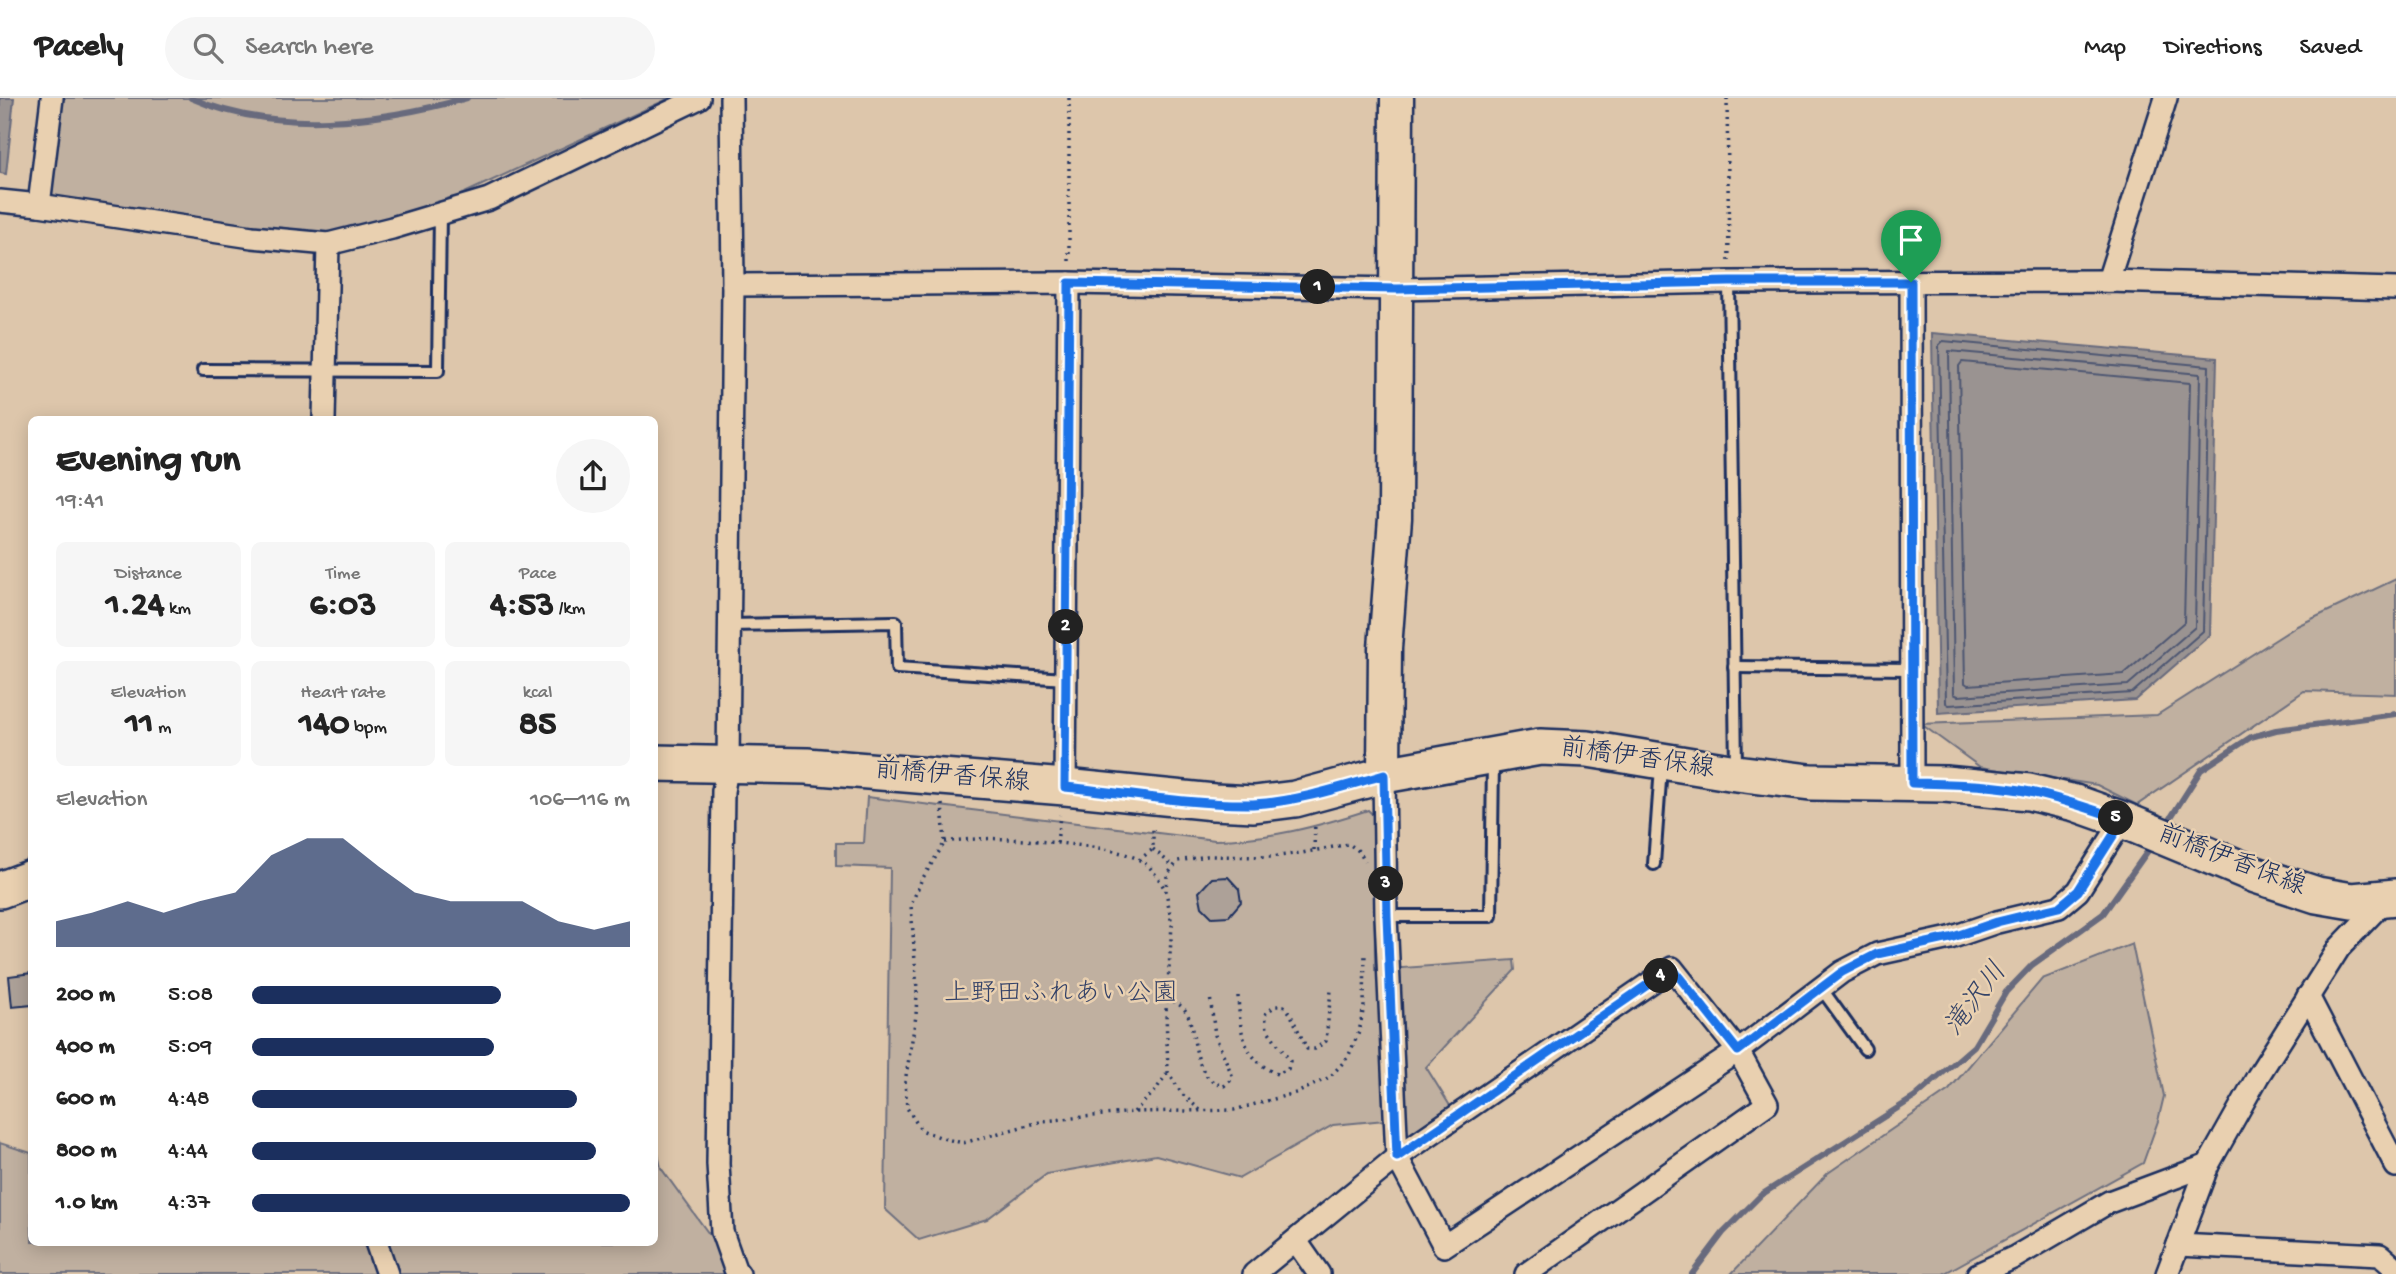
<!DOCTYPE html>
<meta charset="utf-8">
<style>
:root{--surface:#fff;--page:#f6f6f6;--text:#222;--muted:#767676;--line:#e0e0e0;--accent:#1b2f5e}
body{margin:0;font-family:"Gochi Hand","Klee One",sans-serif;background:var(--page);color:var(--text);height:100vh;display:flex;flex-direction:column;font-size:26px;white-space:nowrap}
*{box-sizing:border-box;margin:0}
p{font-size:23px;color:var(--muted)}
.icon{flex:none;width:38px;height:38px;fill:none;stroke:currentColor;stroke-width:2;stroke-linecap:round;stroke-linejoin:round}
.map{position:relative;flex:1;overflow:hidden}
.details{position:absolute;left:28px;top:318px;width:630px;height:830px;display:flex;flex-direction:column;background:var(--surface);border-radius:10px;box-shadow:0 4px 18px #0003}
.details>*{flex:none}
.pin{position:absolute;display:grid;place-items:center;width:60px;height:60px;color:#fff;margin:-72px -30px;border-radius:50% 50% 50% 0;rotate:-45deg;box-shadow:0 0 7px #0007}
.pin .icon{rotate:45deg}
.km{position:absolute;width:35px;height:35px;margin:-18px;border-radius:50%;background:#222;color:#fff;font-size:19px;line-height:35px;text-align:center}
.round{display:grid;place-items:center;flex:none;width:74px;height:74px;border-radius:37px;background:var(--page)}
.summary{display:flex;align-items:center;justify-content:space-between;height:119px;padding:0 28px}
h1{font-size:38px;font-weight:700;line-height:52px}
.metrics{display:grid;grid-template-columns:repeat(3,1fr);gap:10px;height:119px;padding:7px 28px}
.metrics div{display:grid;align-content:center;border-radius:10px;background:var(--page);text-align:center}
.metrics b{font-size:35px;font-weight:700}
.metrics small{font-size:19px;font-weight:400}
.metrics p{font-size:19px}
.chart{height:196px;padding:14px 28px}
.chart p{display:flex;justify-content:space-between}
.chart svg{width:100%;height:126px;margin-top:7px;fill:var(--accent);opacity:.7}
ul{padding:0 28px;list-style:none;font-size:23px}
li{display:grid;grid-template-columns:112px 84px 1fr;align-items:center;height:52px}
li i{height:18px;border-radius:9px;background:var(--accent)}
header{display:flex;align-items:center;gap:42px;box-sizing:border-box;height:98px;padding:0 35px;background:var(--surface);border-bottom:2px solid var(--line)}
header strong{font-size:33px}
nav{display:flex;gap:38px;margin-inline-start:auto;font-size:24px}
.search{width:490px;height:63px;background:var(--page);display:flex;align-items:center;gap:18px;box-sizing:border-box;padding:0 24px;border-radius:38px;color:var(--muted);font-size:26px}
.map>svg:first-child{display:block}
.green{fill:#c0b0a0;stroke:#6e707f;stroke-width:2}
.water{fill:#9a9391;stroke:#676b7d;stroke-width:2}
.lines{fill:none;stroke-linecap:round;stroke-linejoin:round}
.shore{stroke:#4e5772;stroke-width:2}
.stream{stroke:#676b7d;stroke-width:6}
.building{fill:#ada198;stroke:#1b2f5e;stroke-width:2}
.lane-casing{stroke:#1b2f5e;stroke-width:16}
.street-casing{stroke:#1b2f5e;stroke-width:26}
.secondary-casing{stroke:#1b2f5e;stroke-width:37}
.primary-casing{stroke:#1b2f5e;stroke-width:40}
.path{stroke:#1b2f5e;stroke-width:3.5;stroke-dasharray:2 5;stroke-linecap:butt}
.lane{stroke:#e9d0b0;stroke-width:10}
.street{stroke:#e9d0b0;stroke-width:21}
.secondary{stroke:#e9d0b0;stroke-width:32}
.primary{stroke:#e9d0b0;stroke-width:35}
.route-casing{stroke:#fff;stroke-width:14}
.route{stroke:#1a73e8;stroke-width:9}
.labels{text-anchor:middle;dominant-baseline:central;stroke-width:5;stroke-linejoin:round;paint-order:stroke}
.street-label{font-size:26px;fill:#1b2f5e;stroke:#e9d0b0}
.park-label{font-size:26px;fill:#344268;stroke:#e9d0b0}
.water-label{font-size:28px;font-style:italic;fill:#344368;stroke:#e9d0b0}
</style>
<header>
<strong>Pacely</strong>
<div class="search"><svg class="icon" aria-label="search" viewBox="0 0 24 24"><circle cx="10" cy="10" r="6"/><path d="M15 15l6 6"/></svg>Search here</div>
<nav><a>Map</a><a>Directions</a><a>Saved</a></nav>
</header>
<div class="map">
<svg width="2396" height="1176" viewBox="0 0 2396 1176">
<rect width="100%" height="100%" fill="#ddc6ab"/>
<filter id="ink" filterUnits="userSpaceOnUse"><feTurbulence type="fractalNoise" baseFrequency=".0143" numOctaves="2"/><feDisplacementMap in="SourceGraphic" scale="14" xChannelSelector="R" yChannelSelector="G"/><feConvolveMatrix kernelMatrix="1 2 1 2 8 2 1 2 1" color-interpolation-filters="sRGB"/></filter>
<g filter="url(#ink)">
<g class="green">
<polygon points="59,0 670,0 430,111 329,137 253,133 47,99"/>
<polygon points="2396,481 2396,596 2304,593 2137,707 2097,687 1980,669 1921,626 2157,617 2297,528"/>
<path d="M867,699L1215,742C1270,741 1316,729 1368,712L1374,718L1375,872L1514,862L1515,872L1426,969L1452,1011L1405,1044L1385,1022L1333,1027L1240,1080L1156,1057L1047,1076L987,1121L919,1142L885,1111L890,770L836,768V745H864Z"/>
<polygon points="2132,846 2164,998 2158,1023 2143,1065 1943,1176 1731,1176 1828,1075 1949,992 2042,881"/>
<polygon points="655,1042 661,1070 738,1176 0,1176 0,1045 31,1055 32,1144 654,1144"/>
</g>
<g class="water">
<polygon points="0,0 14,0 6,76 0,75"/>
<polygon points="1932,235 2217,260 2210,537 2135,602 1938,615"/>
</g>
<g class="lines">
<g class="shore">
<polygon points="1943,243 2209,268 2203,533 2132,595 1949,607 1946,605 1939,247"/>
<polygon points="1949,253 2200,276 2195,529 2128,587 1958,598 1954,596"/>
<polygon points="1962,264 2190,285 2184,524 2124,576 1968,587 1965,585 1959,268"/>
</g>
<g class="stream">
<path d="M191,0C274,37 382,24 467,0"/>
<polyline points="2166,727 2201,672 2251,639 2276,632 2396,616"/>
<polyline points="1692,1176 1723,1135 1761,1097 1915,999 1974,948 2006,894 2032,867 2103,816 2152,747"/>
</g>
</g>
<g class="building">
<polygon points="1228,779 1239,791 1241,804 1229,818 1212,819 1202,809 1199,794 1212,780"/>
<polygon points="32,875 32,907 12,909 9,878"/>
</g>
<g class="lines">
<g class="lane-casing">
<g id="lane">
<polyline points="1729,184 1736,669"/>
<polyline points="203,272 438,273 440,115"/>
<polyline points="728,527 896,524 897,570 1066,581"/>
<polyline points="1734,569 1911,571"/>
<polyline points="1654,766 1661,669"/>
<polyline points="1386,818 1491,818 1493,663"/>
<polyline points="1821,890 1865,951"/>
</g>
</g>
<g class="street-casing">
<g id="street">
<polyline points="731,0 733,187 728,666 723,693 718,1066 722,1134 735,1171 739,1176"/>
<polyline points="0,103 39,107 252,139 328,146 392,130 489,101 699,0"/>
<polyline points="39,107 52,0"/>
<polyline points="2108,183 2166,0"/>
<polyline points="1911,184 1912,685"/>
<polyline points="733,187 1069,185 1397,191 1729,184 2108,183 2396,191"/>
<polyline points="324,322 328,146"/>
<polyline points="1384,677 1386,818 1397,1059 1444,1148 1738,953 1842,874 1877,856 1950,840 1997,824 2059,809 2078,793 2123,722"/>
<polyline points="1065,689 1069,185"/>
<polyline points="2308,898 2396,1068"/>
<polyline points="1296,1143 1319,1176"/>
<polyline points="376,1144 387,1176"/>
<polyline points="2178,1147 2380,1157 2396,1171"/>
<polyline points="1254,1176 1397,1059 1672,870 1738,953 1767,1006 1526,1176"/>
<polyline points="1978,1176 2015,1159 2109,1104 2208,1067"/>
<polyline points="2167,1176 2208,1067 2258,978 2339,850 2388,799"/>
</g>
</g>
<g class="secondary-casing">
<polyline id="secondary" points="1384,677 1385,550 1395,420 1397,0"/>
</g>
<g class="primary-casing">
<g id="primary">
<polyline points="654,665 807,668 1065,689 1214,704 1254,706 1295,701 1384,677 1540,649 1588,651 1736,675 1810,684 1945,686 2029,694 2075,705 2123,722 2256,777 2317,797 2352,803 2396,799"/>
<polyline points="0,792 32,780"/>
</g>
</g>
<g class="path">
<polyline points="1069,0 1069,165"/>
<polyline points="1727,0 1729,164"/>
<polyline points="942,706 945,744 921,783 911,807 917,892 916,918 905,984 907,1010 921,1032 942,1040 963,1045 1043,1023 1134,1014 1234,1012 1299,994 1330,979 1348,959 1359,934 1364,908 1365,854"/>
<path d="M945,744C986,738 1018,741 1058,745C1084,748 1114,750 1138,761C1152,768 1158,780 1166,793"/>
<polyline points="1057,745 1060,717"/>
<polyline points="1153,751 1174,769"/>
<polyline points="1314,752 1315,724"/>
<polyline points="1139,762 1153,751 1153,727"/>
<path d="M1238,898C1240,932 1242,960 1277,976L1288,971L1290,963L1267,931L1265,916L1275,908H1284L1290,915L1307,951H1315L1326,943L1331,892"/>
<path d="M1167,900C1175,904 1184,908 1188,917C1197,940 1193,982 1224,988L1230,983L1232,977L1215,937L1210,898"/>
<polyline points="1200,1012 1182,996 1168,974 1166,914 1172,827 1166,793 1167,777 1178,763 1207,758 1271,759 1302,755 1349,746 1360,754 1365,763"/>
<polyline points="1134,1014 1155,993 1168,974"/>
</g>
<use href="#lane" class="lane"/>
<use href="#street" class="street"/>
<use href="#secondary" class="secondary"/>
<use href="#primary" class="primary"/>
</g>
</g>
<g class="lines" filter="url(#ink)">
<g class="route-casing">
<path id="route" d="M1729,184H1911L1912,685C1951,686 1992,686 2030,694C2062,701 2092,711 2123,722L2078,793L2059,809L1997,824L1950,840L1877,856L1842,874L1738,953L1672,870L1397,1059L1387,818L1384,677C1341,689 1297,704 1253,706C1190,707 1126,695 1065,689L1069,185L1397,191Z"/>
</g>
<use href="#route" class="route"/>
</g>
<g class="labels">
<g class="street-label">
<text transform="translate(1637 662) rotate(8)">前橋伊香保線</text>
<text transform="translate(952 680) rotate(5)">前橋伊香保線</text>
<text transform="translate(2231 764) rotate(21)">前橋伊香保線</text>
</g>
<g class="park-label">
<text x="1061" y="897">上野田ふれあい公園</text>
</g>
<g class="water-label">
<text transform="translate(1977 902) rotate(-53)">滝沢川</text>
</g>
</g>
</svg>
<div class="pin" style="left:1911px;top:184px;background:#1e9e55"><svg class="icon" aria-label="arrive" viewBox="0 0 24 24"><path d="M6 21V4h12l-3 4 3 4H6"/></svg></div>
<b class="km" style="left:1318px;top:189px">1</b>
<b class="km" style="left:1066px;top:529px">2</b>
<b class="km" style="left:1386px;top:786px">3</b>
<b class="km" style="left:1661px;top:878px">4</b>
<b class="km" style="left:2116px;top:720px">5</b>
<section class="details">
<div class="summary"><div><h1>Evening run</h1><p>19:41</p></div><a class="round"><svg class="icon" aria-label="share" viewBox="0 0 24 24"><path d="M12 15V3M7 8l5-5 5 5M5 13v7h14v-7"/></svg></a></div>
<div class="metrics">
<div><p>Distance</p><b>1.24<small> km</small></b></div>
<div><p>Time</p><b>6:03</b></div>
<div><p>Pace</p><b>4:53<small> /km</small></b></div>
</div>
<div class="metrics">
<div><p>Elevation</p><b>11<small> m</small></b></div>
<div><p>Heart rate</p><b>140<small> bpm</small></b></div>
<div><p>kcal</p><b>85</b></div>
</div>
<div class="chart"><p><span>Elevation</span>106–116 m</p>
<svg viewBox="0 0 160 44" preserveAspectRatio="none"><path d="M0 44V35L10 32L20 28L30 32L40 28L50 25L60 12L70 6L80 6L90 16L100 25L110 28L120 28L130 28L140 35L150 38L160 35V44z"/></svg>
</div>
<ul>
<li><b>200 m</b>5:08<i style="width:66%"></i></li>
<li><b>400 m</b>5:09<i style="width:64%"></i></li>
<li><b>600 m</b>4:48<i style="width:86%"></i></li>
<li><b>800 m</b>4:44<i style="width:91%"></i></li>
<li><b>1.0 km</b>4:37<i style="width:100%"></i></li>
</ul>
</section>
</div>
